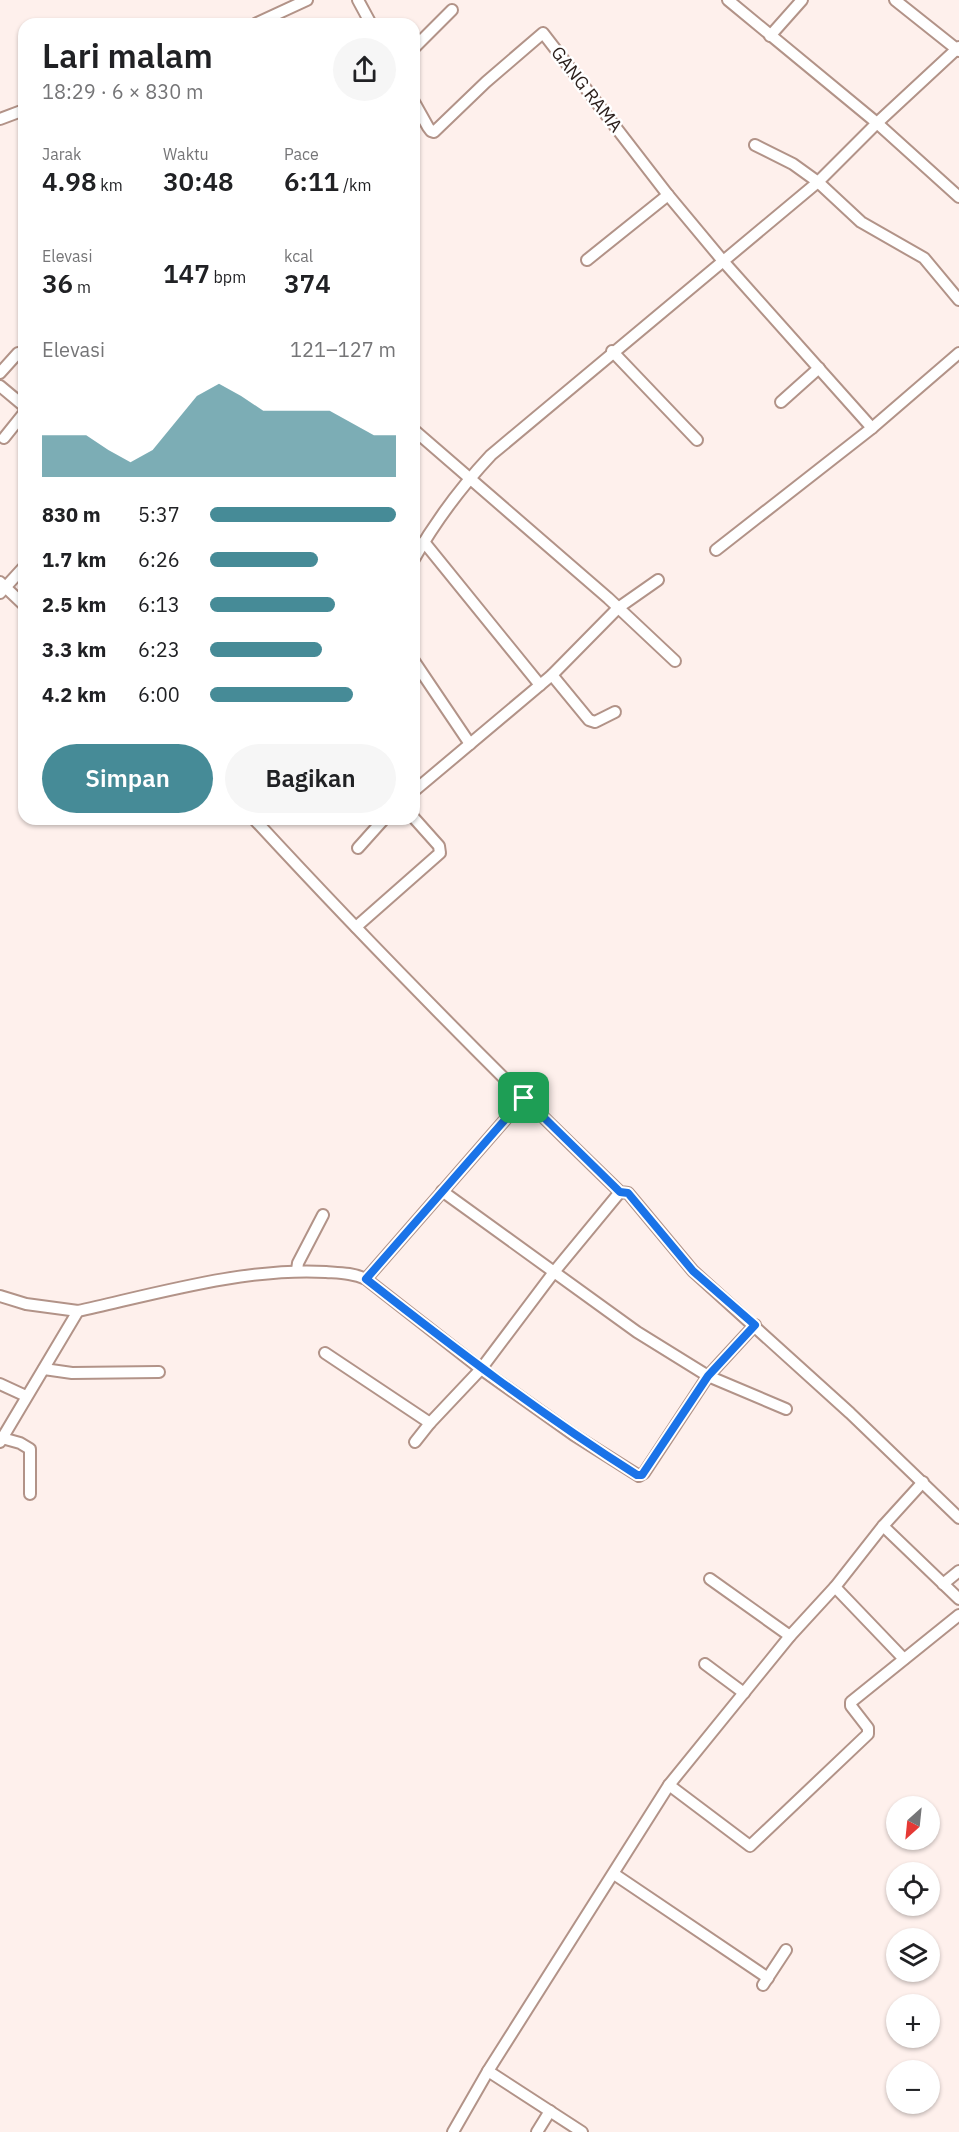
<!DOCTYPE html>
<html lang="id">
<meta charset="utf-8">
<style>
:root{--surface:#fff;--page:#f6f6f6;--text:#202124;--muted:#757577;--accent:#468b97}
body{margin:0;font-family:"IBM Plex Sans",sans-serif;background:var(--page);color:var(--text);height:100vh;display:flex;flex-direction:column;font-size:22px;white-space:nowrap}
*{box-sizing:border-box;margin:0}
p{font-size:20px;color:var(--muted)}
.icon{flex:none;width:33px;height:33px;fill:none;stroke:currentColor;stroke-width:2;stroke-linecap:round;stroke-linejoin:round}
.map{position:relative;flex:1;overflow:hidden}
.sheet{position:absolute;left:18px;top:18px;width:402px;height:807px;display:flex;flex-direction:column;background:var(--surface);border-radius:18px;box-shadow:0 2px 4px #0004}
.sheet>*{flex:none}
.needle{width:39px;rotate:207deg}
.buttons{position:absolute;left:886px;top:1796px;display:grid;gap:12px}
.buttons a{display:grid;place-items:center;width:54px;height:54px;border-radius:50%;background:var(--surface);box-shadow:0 2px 4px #0004;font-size:30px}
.pin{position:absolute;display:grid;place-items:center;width:51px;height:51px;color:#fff;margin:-26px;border-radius:12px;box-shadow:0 3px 9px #0006}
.round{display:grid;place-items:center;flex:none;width:63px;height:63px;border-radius:32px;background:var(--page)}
.head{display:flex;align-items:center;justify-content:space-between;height:102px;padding:0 24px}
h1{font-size:33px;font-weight:600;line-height:45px}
.metrics{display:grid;grid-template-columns:repeat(3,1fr);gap:9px;height:102px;padding:6px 24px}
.metrics div{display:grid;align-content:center}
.metrics b{font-size:26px;font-weight:600}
.metrics small{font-size:16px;font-weight:400}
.metrics p{font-size:16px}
.chart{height:168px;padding:12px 24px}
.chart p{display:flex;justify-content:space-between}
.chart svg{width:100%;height:108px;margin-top:6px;fill:var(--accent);opacity:.7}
.cta{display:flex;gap:12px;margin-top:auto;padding:12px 24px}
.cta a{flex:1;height:69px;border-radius:36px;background:var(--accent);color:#fff;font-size:24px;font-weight:600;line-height:69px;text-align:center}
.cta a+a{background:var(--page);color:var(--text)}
ul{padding:0 24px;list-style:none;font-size:20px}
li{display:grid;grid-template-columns:96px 72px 1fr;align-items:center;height:45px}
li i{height:15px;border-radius:8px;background:var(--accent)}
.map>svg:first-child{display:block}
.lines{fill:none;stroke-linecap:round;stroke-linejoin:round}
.minor-casing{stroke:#b29388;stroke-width:14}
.minor{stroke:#fff;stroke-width:10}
.route-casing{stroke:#fff;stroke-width:12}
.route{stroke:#1a73e8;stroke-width:8}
.labels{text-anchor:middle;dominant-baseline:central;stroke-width:5;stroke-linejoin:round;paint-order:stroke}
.street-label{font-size:18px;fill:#2a1e1a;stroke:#fff}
</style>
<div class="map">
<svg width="959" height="2132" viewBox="0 0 959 2132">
<rect width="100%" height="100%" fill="#fef0ec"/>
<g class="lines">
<g class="minor-casing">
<g id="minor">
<polyline points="358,0 371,24"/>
<polyline points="728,0 877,123 959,197"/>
<polyline points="895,0 959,51"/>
<polyline points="255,24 307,0"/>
<polyline points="770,36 802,0"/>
<polyline points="414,48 452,10"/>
<polyline points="414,102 428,127 431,131 434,132 486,82 543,33 668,195 723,261 872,428"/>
<polyline points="0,119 24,110"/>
<polyline points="755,145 793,164 818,182 861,222 924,258 959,300"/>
<polyline points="587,260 668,195"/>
<polyline points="612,351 697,440"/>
<polyline points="0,373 18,353"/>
<polyline points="0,386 24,406"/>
<polyline points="781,402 819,368"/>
<polyline points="414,430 608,598 675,661"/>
<polyline points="4,438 24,413"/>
<polyline points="424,542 540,685"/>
<polyline points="716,550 872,428 959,353"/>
<path d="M414,559C435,522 462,486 491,455L818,182L877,123L959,47"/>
<polyline points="0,582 24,605"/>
<polyline points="0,593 24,567"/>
<polyline points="414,661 470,744"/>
<polyline points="552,675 589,720 595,722 615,712"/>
<polyline points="414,791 552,675 618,608 658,580"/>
<path d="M254,819C372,947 495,1071 620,1192L628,1193L693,1271L850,1413L959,1518"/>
<polyline points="358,848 384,819"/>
<polyline points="356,927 440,853 439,846 414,818"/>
<polyline points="442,1191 637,1332 708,1376 786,1409"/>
<polyline points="297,1270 298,1263 323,1215"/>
<polyline points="366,1279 524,1098"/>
<polyline points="0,1296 26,1304 78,1311"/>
<polyline points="325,1353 430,1423"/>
<polyline points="44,1369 72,1373 159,1372"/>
<polyline points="0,1384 26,1396"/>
<polyline points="2,1438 20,1443 30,1449 30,1494"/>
<path d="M0,1442L78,1311C155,1294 247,1267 326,1272C340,1273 353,1273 366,1279L481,1369L574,1435L639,1476L644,1473L708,1376L755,1325"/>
<polyline points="415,1442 430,1423 481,1369 554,1272 620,1192"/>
<polyline points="883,1526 959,1599"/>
<polyline points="710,1579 790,1636"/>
<polyline points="943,1584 959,1571"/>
<polyline points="835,1587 904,1659"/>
<polyline points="705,1664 744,1693"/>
<polyline points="669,1785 750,1846 868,1734 868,1728 851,1706 851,1702 959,1615"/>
<polyline points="614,1874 768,1978"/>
<polyline points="763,1985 786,1950"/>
<polyline points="488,2071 582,2132"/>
<polyline points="453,2132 488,2071 669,1785 790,1636 835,1587 883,1526 923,1482"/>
<polyline points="537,2132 550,2111"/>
</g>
</g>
<use href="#minor" class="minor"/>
</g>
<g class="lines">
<g class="route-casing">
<path id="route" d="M524,1098L620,1192L628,1193L693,1271L755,1325L708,1376L642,1475H637C542,1415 454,1348 366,1279Z"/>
</g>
<use href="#route" class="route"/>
</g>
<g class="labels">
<g class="street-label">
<text transform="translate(587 89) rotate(52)">GANG RAMA</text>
</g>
</g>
</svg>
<div class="buttons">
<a><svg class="needle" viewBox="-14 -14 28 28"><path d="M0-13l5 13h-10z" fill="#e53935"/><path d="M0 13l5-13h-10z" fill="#757577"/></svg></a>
<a><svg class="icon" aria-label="locate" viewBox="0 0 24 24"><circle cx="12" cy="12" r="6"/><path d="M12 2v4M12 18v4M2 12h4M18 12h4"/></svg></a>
<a><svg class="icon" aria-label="layers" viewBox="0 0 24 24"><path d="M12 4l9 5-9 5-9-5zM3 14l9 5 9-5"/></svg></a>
<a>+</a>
<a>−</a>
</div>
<div class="pin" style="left:524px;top:1098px;background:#1e9e55"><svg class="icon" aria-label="arrive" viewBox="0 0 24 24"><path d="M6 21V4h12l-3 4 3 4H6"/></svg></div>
<section class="sheet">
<div class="head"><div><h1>Lari malam</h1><p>18:29 · 6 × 830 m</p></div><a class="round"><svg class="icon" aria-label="share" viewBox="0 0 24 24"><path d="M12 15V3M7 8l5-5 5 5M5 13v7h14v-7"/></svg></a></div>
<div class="metrics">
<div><p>Jarak</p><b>4.98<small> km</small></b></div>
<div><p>Waktu</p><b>30:48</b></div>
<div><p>Pace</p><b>6:11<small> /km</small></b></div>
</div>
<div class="metrics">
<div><p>Elevasi</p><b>36<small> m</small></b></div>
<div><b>147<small> bpm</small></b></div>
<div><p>kcal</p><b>374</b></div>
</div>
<div class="chart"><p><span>Elevasi</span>121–127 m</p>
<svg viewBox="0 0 160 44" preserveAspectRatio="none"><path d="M0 44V27L10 27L20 27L30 33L40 38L50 33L60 22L70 11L80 6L90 11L100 17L110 17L120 17L130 17L140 22L150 27L160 27V44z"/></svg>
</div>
<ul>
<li><b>830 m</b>5:37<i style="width:100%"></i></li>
<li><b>1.7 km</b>6:26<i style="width:58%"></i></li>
<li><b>2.5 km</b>6:13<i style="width:67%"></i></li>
<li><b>3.3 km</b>6:23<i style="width:60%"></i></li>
<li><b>4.2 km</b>6:00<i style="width:77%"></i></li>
</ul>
<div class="cta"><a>Simpan</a><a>Bagikan</a></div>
</section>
</div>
